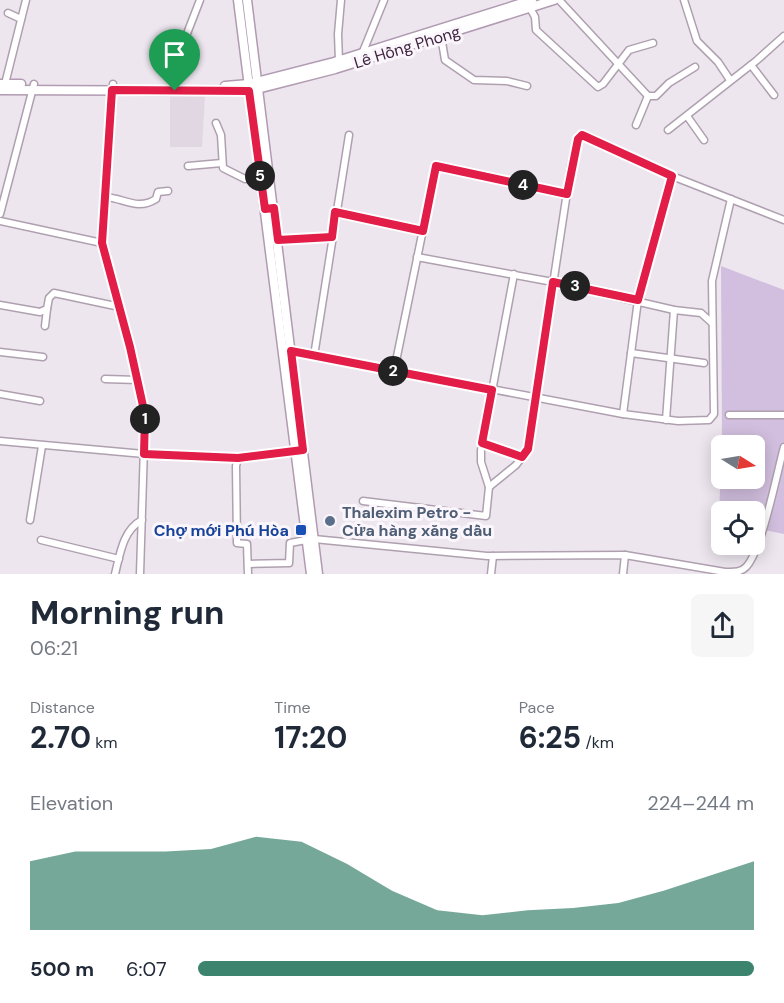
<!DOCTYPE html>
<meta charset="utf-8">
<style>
:root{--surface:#fff;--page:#f6f6f7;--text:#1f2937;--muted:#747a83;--accent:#3c846e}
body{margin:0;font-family:"DM Sans",sans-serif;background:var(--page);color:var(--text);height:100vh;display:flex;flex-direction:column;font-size:22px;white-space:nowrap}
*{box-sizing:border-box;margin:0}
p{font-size:20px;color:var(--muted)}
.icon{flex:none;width:33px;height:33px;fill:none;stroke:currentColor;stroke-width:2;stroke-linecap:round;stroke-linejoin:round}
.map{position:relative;height:574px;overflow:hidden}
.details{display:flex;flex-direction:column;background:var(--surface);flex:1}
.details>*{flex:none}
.needle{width:39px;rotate:101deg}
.fabs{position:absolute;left:711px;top:435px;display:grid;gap:12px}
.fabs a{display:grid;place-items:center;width:54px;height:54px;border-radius:9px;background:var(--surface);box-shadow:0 3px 15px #0003;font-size:30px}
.pin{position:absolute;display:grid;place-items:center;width:51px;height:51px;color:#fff;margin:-62px -26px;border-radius:50% 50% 50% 0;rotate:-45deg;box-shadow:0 0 6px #0007}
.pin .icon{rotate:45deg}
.km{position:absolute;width:30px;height:30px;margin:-15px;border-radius:50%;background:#222;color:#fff;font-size:16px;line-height:30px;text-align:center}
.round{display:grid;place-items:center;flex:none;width:63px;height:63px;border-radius:9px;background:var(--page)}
.headline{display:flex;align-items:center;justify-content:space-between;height:102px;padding:0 30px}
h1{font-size:33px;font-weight:700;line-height:45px}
.stats{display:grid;grid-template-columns:repeat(3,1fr);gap:9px;height:102px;padding:6px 30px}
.stats div{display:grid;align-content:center}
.stats b{font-size:30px;font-weight:700}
.stats small{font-size:16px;font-weight:400}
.stats p{font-size:16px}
.chart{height:168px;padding:12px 30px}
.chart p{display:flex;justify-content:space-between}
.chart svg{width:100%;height:108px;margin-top:6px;fill:var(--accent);opacity:.7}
ul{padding:0 30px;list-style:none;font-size:20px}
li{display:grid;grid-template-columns:96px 72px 1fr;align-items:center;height:45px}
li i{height:15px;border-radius:8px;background:var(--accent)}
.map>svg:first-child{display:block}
.built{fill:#e1d7e3}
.green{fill:#d2bfdf}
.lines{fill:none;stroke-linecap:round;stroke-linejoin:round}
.street-casing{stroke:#afa0b0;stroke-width:9}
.secondary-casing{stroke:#b19bb2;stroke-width:11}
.street{stroke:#fff;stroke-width:6}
.secondary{stroke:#fff;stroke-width:8}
.route-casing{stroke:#fff;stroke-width:12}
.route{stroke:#e11d48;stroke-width:8}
.service-dot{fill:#5c6f8a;stroke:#faf6fb;stroke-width:2}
.transit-dot{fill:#1a4fb4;stroke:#faf6fb;stroke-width:2}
.labels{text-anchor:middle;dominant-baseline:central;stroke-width:6;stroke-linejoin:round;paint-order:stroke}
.street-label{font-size:16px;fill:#412440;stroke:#faf6fb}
.service-label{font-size:16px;font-weight:bold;fill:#4e5e75;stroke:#faf6fb;text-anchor:start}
.transit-label{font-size:16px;font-weight:bold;fill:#164399;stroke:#faf6fb;text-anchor:end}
</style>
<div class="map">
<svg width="784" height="574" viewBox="0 0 784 574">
<rect width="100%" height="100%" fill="#ede6ef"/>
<polygon class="built" points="170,96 205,96 202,147 170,147"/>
<polygon class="green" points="721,266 784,290 784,534 755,528 754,512 722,512 721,523 719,523 721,453 722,478 754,478 754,446 722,445"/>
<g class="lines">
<g class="street-casing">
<g id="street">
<polyline points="559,0 648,96 656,96 669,83 695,67"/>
<polyline points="684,0 697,41 718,62 730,80"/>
<polyline points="530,8 535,17 536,30 598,87 603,84 629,50 653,43"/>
<polyline points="8,13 21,19"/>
<polyline points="441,36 445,60 474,80 507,81 527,86"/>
<polyline points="181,49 200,0"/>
<polyline points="362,54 384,0"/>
<polyline points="339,61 338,34 341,0"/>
<polyline points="751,65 774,95"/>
<polyline points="5,84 26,0"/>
<polyline points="113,84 102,243 130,347 145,415 140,574"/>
<polyline points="687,116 704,140"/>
<polyline points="216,123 221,135 223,168 245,179 260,178"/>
<polyline points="636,125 648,96"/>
<polyline points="668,130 756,61 784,36"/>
<polyline points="188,166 222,163"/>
<path d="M105,197C124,198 137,211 156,199L158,192L168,191"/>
<polyline points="335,212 423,231"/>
<polyline points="0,214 34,84"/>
<polyline points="0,221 102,243"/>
<polyline points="277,240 332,237"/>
<polyline points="417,257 553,282 674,310 701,313 711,322"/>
<polyline points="0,305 40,312 47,309 49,298 54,293 120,307"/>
<polyline points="45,326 47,309"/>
<polyline points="291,351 623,414 678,421 709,420 714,414 712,281 731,199"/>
<polyline points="0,352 43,357"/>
<polyline points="631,353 704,363"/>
<polyline points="314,356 349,135"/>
<polyline points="394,371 436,166 567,194"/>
<polyline points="105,379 138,380"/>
<polyline points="0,394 40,401"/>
<polyline points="623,414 638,300 672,176"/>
<polyline points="729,415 784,415"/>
<polyline points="666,420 674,310"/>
<polyline points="0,441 144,454 238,458 296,451"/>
<polyline points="482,443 522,457"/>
<polyline points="238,458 236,466 237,543 247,544 248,574"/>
<polyline points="489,487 516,465 528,449 571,166 579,136 590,137 672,176 784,220"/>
<polyline points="363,501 486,516 489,487 481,462 481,450 514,274"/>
<polyline points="30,520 42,446"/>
<path d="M314,539L487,556L625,555L725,572C733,572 740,573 746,567C762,551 777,472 784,447"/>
<polyline points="41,540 119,559"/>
<polyline points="248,564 289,563 290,543 306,540"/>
<path d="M115,574C120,554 123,530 142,520"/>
<polyline points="491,574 493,556"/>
<polyline points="623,574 625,555"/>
</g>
</g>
<g class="secondary-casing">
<g id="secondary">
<polyline points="238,0 311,574"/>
<polyline points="247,0 318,574"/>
<polyline points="0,84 21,84"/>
<polyline points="225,86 249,84 334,62 532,0"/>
<polyline points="0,90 249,91 335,69 554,0"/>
</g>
</g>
<use href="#street" class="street"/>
<use href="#secondary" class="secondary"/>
</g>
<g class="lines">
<g class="route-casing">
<polygon id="route" points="112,90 249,91 265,209 274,208 278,240 332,237 335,212 423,231 436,166 567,194 578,139 582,135 672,176 638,300 553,282 528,449 522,457 482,443 492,390 291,351 303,450 238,458 144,454 145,415 130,347 102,243"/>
</g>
<use href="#route" class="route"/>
</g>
<circle class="service-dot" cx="330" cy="521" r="6"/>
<rect class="transit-dot" x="295" y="524" width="12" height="12" rx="3"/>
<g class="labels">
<g class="street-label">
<text transform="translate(407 47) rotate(-17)">Lê Hồng Phong</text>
</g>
<g class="service-label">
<text x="342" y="512">Thalexim Petro -<tspan x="342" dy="18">Cửa hàng xăng dầu</tspan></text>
</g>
<g class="transit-label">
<text x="289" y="530">Chợ mới Phú Hòa</text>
</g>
</g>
</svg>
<div class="fabs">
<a><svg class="needle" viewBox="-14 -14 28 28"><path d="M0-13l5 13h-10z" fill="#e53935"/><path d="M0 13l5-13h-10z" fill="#747a83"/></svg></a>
<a><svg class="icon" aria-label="locate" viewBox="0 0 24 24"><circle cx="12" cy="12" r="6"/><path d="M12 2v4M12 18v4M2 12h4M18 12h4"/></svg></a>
</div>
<div class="pin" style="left:175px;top:91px;background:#1e9e55"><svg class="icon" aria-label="arrive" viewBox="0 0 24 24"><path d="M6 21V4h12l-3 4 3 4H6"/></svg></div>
<b class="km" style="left:145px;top:419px">1</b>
<b class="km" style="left:393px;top:371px">2</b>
<b class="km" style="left:575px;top:286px">3</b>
<b class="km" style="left:523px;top:185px">4</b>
<b class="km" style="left:260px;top:176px">5</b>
</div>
<section class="details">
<div class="headline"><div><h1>Morning run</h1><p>06:21</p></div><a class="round"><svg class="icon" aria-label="share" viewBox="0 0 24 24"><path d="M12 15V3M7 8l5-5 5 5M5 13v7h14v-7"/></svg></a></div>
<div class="stats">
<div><p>Distance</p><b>2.70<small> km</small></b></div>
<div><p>Time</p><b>17:20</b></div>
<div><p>Pace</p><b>6:25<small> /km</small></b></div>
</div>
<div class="chart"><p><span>Elevation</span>224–244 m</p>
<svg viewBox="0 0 160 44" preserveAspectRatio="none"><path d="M0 44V16L10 12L20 12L30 12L40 11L50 6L60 8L70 17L80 28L90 36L100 38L110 36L120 35L130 33L140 28L150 22L160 16V44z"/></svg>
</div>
<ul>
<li><b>500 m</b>6:07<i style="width:100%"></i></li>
</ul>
</section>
